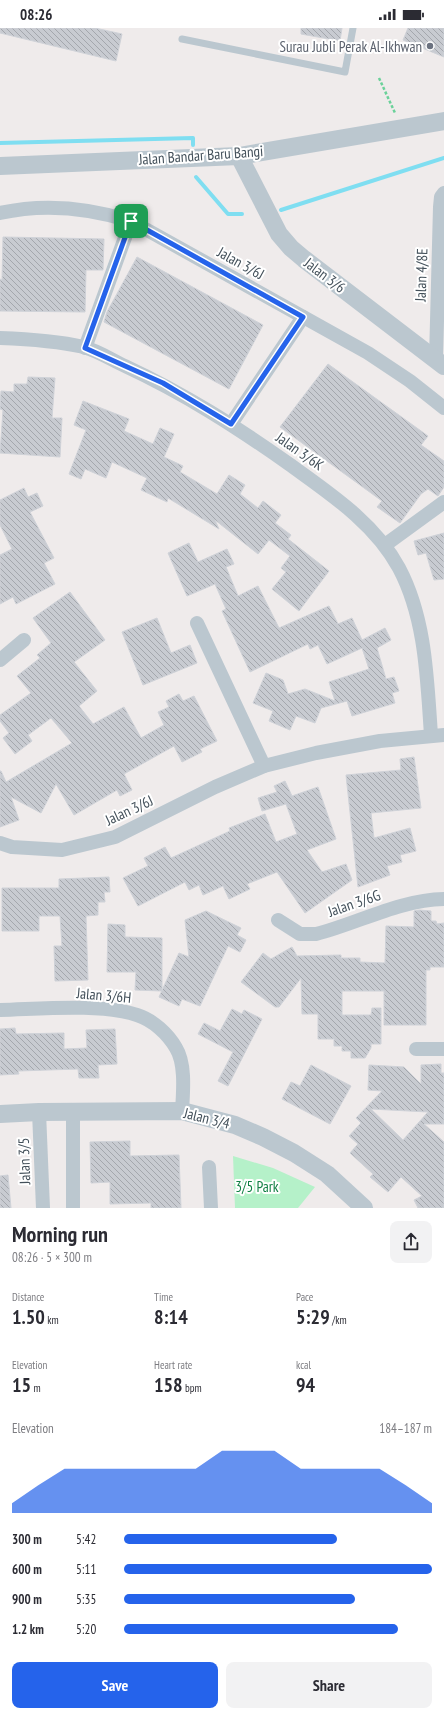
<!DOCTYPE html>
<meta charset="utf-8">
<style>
:root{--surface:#fff;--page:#f2f2f3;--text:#2b2b33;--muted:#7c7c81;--accent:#2563eb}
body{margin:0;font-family:"PT Sans Narrow",sans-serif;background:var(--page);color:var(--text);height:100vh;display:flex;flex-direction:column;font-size:15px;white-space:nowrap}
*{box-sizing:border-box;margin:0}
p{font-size:13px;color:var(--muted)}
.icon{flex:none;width:22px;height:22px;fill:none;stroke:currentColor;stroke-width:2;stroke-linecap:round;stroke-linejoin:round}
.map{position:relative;height:1180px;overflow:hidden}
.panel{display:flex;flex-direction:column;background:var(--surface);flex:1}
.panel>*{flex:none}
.pin{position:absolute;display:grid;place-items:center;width:34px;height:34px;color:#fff;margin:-17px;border-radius:8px;box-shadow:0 2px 6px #0006}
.round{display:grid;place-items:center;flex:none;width:42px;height:42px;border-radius:8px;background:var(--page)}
.headline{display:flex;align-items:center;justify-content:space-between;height:68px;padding:0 12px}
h1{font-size:22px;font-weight:700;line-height:30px}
.figures{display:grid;grid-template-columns:repeat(3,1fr);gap:6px;height:68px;padding:4px 12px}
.figures div{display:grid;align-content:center}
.figures b{font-size:20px;font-weight:700}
.figures small{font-size:11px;font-weight:400}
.figures p{font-size:11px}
.chart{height:112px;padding:8px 12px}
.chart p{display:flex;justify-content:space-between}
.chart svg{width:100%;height:72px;margin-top:4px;fill:var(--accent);opacity:.7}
.primary-button{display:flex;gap:8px;margin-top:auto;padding:8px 12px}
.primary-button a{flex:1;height:46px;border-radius:8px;background:var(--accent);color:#fff;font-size:16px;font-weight:700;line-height:46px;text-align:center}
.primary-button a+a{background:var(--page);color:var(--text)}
ul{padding:0 12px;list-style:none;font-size:13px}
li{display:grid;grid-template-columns:64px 48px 1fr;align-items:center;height:30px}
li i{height:10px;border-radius:5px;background:var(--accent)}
.status{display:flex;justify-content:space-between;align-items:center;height:28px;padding:0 20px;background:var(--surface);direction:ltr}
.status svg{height:11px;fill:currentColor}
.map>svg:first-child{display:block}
.green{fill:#b5f1c9}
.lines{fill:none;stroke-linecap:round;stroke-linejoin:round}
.stream{stroke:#7fdef1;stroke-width:4}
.building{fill:url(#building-back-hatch);stroke:#cfd2d8;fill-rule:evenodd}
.path{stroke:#6bd19a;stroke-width:2.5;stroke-dasharray:3 2;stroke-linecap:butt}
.service{stroke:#bbc7cf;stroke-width:7}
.minor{stroke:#bbc7cf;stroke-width:14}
.tertiary{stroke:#bbc7cf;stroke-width:18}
.route-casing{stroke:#fff;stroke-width:8}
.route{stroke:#2563eb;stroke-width:5}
.worship-dot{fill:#6b7280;stroke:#fff;stroke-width:1.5}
.labels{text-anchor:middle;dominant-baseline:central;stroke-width:4;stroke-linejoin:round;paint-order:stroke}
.worship-label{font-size:15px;fill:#5b616d;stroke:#fff;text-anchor:end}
.street-label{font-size:15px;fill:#43505a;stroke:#fff}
.park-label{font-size:15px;fill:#107f43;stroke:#fff}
</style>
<div class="status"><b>08:26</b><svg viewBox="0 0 49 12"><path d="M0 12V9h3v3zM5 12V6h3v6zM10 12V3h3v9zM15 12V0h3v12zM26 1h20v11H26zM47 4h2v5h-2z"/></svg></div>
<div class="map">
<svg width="444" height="1180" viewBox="0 0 444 1180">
<defs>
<pattern id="building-back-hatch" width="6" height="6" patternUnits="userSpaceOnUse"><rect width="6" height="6" fill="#c8cbd1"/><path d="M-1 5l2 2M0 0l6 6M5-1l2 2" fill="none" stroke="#a4a7ad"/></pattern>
</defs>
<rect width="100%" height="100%" fill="#efebeb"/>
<polygon class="green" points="233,1128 273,1140 315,1159 298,1180 235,1180"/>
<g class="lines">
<g class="stream">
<polyline points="0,115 193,110 193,117"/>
<polyline points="196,149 228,186 242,186"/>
<polyline points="281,182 444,130"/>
</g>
</g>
<g class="building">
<polygon points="0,0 95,0 122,6 116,33 0,5"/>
<polygon points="301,0 342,0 340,13 301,6"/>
<polygon points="408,0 444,0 444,29 403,12"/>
<polygon points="3,209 104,211 103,242 86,242 85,284 0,283 0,251 2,252"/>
<polygon points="137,229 263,297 229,361 104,294 107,284"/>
<polygon points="328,336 428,408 421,417 444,433 444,459 438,468 428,461 421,466 400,495 377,479 382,473 280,399"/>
<polygon points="28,349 55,350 52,390 62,390 60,429 0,425 3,382 0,381 1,363 14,364 14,356 27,356"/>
<polygon points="83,373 129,391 124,403 153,416 160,400 174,406 164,429 183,438 180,444 217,466 229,447 245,457 240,466 258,480 263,473 281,487 275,495 291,507 288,511 329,543 299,583 272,561 286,544 281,540 290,528 269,512 258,526 215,492 219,501 168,470 167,474 141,462 147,450 112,434 106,450 85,441 81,451 69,446 86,402 74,397"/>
<polygon points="24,460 28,469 37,465 43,478 30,484 54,530 44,535 55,556 16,576 13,569 0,576 0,527 12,521 0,497 0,472"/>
<polygon points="444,505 444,551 434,552 426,525 418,527 414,513"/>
<polygon points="189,515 198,534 227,521 234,536 226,539 238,568 258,558 279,600 329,578 338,596 352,590 362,612 385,600 391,612 377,620 386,651 394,649 399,663 392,665 395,675 352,688 347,673 321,680 315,695 296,688 290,702 269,693 273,683 253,675 266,645 283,652 288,666 305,661 335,673 329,654 369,641 362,620 327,636 318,617 310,621 308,616 250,644 222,583 226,581 215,556 187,568 168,525"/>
<polygon points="70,564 105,612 74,634 97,663 79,678 93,696 124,679 141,710 164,697 158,684 169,679 166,673 179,666 183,673 194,668 217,713 200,721 202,724 182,734 174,718 124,746 132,762 120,768 117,762 74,787 56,756 41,785 11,769 19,792 0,799 0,743 1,743 6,754 72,715 51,690 28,707 32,713 15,726 3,710 9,705 0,693 0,687 31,665 17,648 40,630 37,627 51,615 33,590"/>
<polygon points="157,590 171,625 190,617 197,635 143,657 122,604"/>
<polygon points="414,729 421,780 371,785 374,810 410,800 416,823 400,827 402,834 387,838 390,847 358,859 346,747 401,742 400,731"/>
<polygon points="285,753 292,768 318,759 336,811 307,822 322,844 346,836 352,852 305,885 277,844 247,856 250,861 229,871 223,858 203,867 199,857 189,862 185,854 138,878 123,850 148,838 144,830 165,819 171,830 230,803 229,800 265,786 276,814 297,806 286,776 262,783 258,770 277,764 274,758"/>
<polygon points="109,849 110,864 104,864 105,874 98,874 98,887 86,888 88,952 55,953 54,918 62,918 60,888 39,888 39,903 2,903 2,860 59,860 59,851"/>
<polygon points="419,882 431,883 431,893 436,893 437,896 444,895 444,939 430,939 430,942 426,942 426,997 384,997 384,963 342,963 342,987 371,987 372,980 381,980 381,1016 371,1016 371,1020 365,1030 351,1030 351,1023 342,1023 342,1018 334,1018 334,1011 318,1011 318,986 302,986 301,950 279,979 275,979 241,954 263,925 271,931 292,919 297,928 341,927 341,930 360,930 360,934 385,935 386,898 414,899 414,883"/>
<polygon points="206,883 241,900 237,907 246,912 240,924 228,918 200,978 182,971 179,978 159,969 179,925 189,929 185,892"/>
<polygon points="108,896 125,897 125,909 162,910 162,963 135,962 136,944 107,944"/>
<polygon points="232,981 242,986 244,982 262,991 228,1058 218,1053 233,1024 198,1006 204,995 220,1003"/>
<polygon points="15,1000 16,1006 64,1005 64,1021 87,1020 86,1002 115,1001 117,1036 98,1037 99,1050 79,1050 78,1041 18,1043 19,1046 0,1047 0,1001"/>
<path d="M441,1036V1045H444V1096H424L444,1114V1180H418L414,1172L422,1168L401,1149L388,1164L370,1149L373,1146L350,1125L358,1116L349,1108L361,1095L356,1090L382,1063L368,1062L369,1037L404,1039L421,1056V1037ZM371,1081L428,1084L403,1112Z"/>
<polygon points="311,1037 351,1058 330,1096 282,1071 291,1054 300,1058"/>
<polygon points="130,1113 130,1128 179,1127 181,1180 151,1180 151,1175 110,1176 110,1154 91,1155 90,1114"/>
<polygon points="8,1147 11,1180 0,1180 0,1148"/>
</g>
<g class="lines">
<polyline class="path" points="379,50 395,85"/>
<polyline class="service" points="182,11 345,44 353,0"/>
<g class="minor">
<path d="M0,185C44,175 89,180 131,193L368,325L410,353L444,380"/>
<path d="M0,310C28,311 57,313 84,319C98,323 112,332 125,338C185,366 235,398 289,436C329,465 375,495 399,540C426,591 427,651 431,707"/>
<polyline points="85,320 131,193"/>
<polyline points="436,331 440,179 441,169 444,165"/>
<polyline points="231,396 303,289"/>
<polyline points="385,517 444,474"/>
<polyline points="197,595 264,738"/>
<polyline points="0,632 24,612"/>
<polyline points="0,815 12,819 62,822 115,809 215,759 264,738 316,725 380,713 444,707"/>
<path d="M278,892L300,906H316C359,895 399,872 444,871"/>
<path d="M0,982C40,981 100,975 137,987C153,992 168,1006 176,1020C186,1036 183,1065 182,1083"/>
<polyline points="416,1021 444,1021"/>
<polyline points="39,1084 43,1180"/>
<polyline points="73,1084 73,1180"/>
<polyline points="209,1139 211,1180"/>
</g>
<g class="tertiary">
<polyline points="239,128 279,206 291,220 304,231 444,338"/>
<polyline points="0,138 239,128 444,93"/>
<polyline points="0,1086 39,1084 182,1083 235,1097 263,1109 294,1125 327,1146 364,1180"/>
</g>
</g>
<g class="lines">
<g class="route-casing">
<polygon id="route" points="131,193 303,289 231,396 163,355 85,320"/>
</g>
<use href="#route" class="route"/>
</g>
<circle class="worship-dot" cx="430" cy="18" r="4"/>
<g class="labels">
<g class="worship-label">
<text x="422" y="18">Surau Jubli Perak Al-Ikhwan</text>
</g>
<g class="street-label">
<text transform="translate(201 127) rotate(-4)">Jalan Bandar Baru Bangi</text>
<text transform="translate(241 235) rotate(29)">Jalan 3/6J</text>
<text transform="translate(325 247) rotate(37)">Jalan 3/6</text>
<text transform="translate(421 247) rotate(-88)">Jalan 4/8E</text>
<text transform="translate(300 423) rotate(35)">Jalan 3/6K</text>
<text transform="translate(129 782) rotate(-25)">Jalan 3/6J</text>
<text transform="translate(354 875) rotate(-19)">Jalan 3/6G</text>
<text transform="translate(104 967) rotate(5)">Jalan 3/6H</text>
<text transform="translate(207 1090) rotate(14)">Jalan 3/4</text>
<text transform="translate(24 1133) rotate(-92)">Jalan 3/5</text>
</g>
<g class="park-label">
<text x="257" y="1158">3/5 Park</text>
</g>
</g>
</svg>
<div class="pin" style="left:131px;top:193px;background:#1e9e55"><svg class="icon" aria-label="arrive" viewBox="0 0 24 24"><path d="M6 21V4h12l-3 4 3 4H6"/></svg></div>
</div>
<section class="panel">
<div class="headline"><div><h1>Morning run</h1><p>08:26 · 5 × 300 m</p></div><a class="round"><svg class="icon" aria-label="share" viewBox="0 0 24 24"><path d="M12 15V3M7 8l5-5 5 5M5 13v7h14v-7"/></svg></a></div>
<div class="figures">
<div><p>Distance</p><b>1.50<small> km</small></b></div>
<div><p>Time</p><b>8:14</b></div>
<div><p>Pace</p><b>5:29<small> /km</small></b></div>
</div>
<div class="figures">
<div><p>Elevation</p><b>15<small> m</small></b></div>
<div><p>Heart rate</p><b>158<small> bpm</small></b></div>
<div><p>kcal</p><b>94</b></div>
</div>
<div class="chart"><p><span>Elevation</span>184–187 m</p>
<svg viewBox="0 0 160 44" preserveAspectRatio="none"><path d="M0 44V38L10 27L20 17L30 17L40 17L50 17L60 17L70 17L80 6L90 6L100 6L110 17L120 17L130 17L140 17L150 27L160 38V44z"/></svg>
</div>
<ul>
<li><b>300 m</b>5:42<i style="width:69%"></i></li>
<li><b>600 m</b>5:11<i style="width:100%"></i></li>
<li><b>900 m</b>5:35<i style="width:75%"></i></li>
<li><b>1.2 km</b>5:20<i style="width:89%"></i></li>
</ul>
<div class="primary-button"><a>Save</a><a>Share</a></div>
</section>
